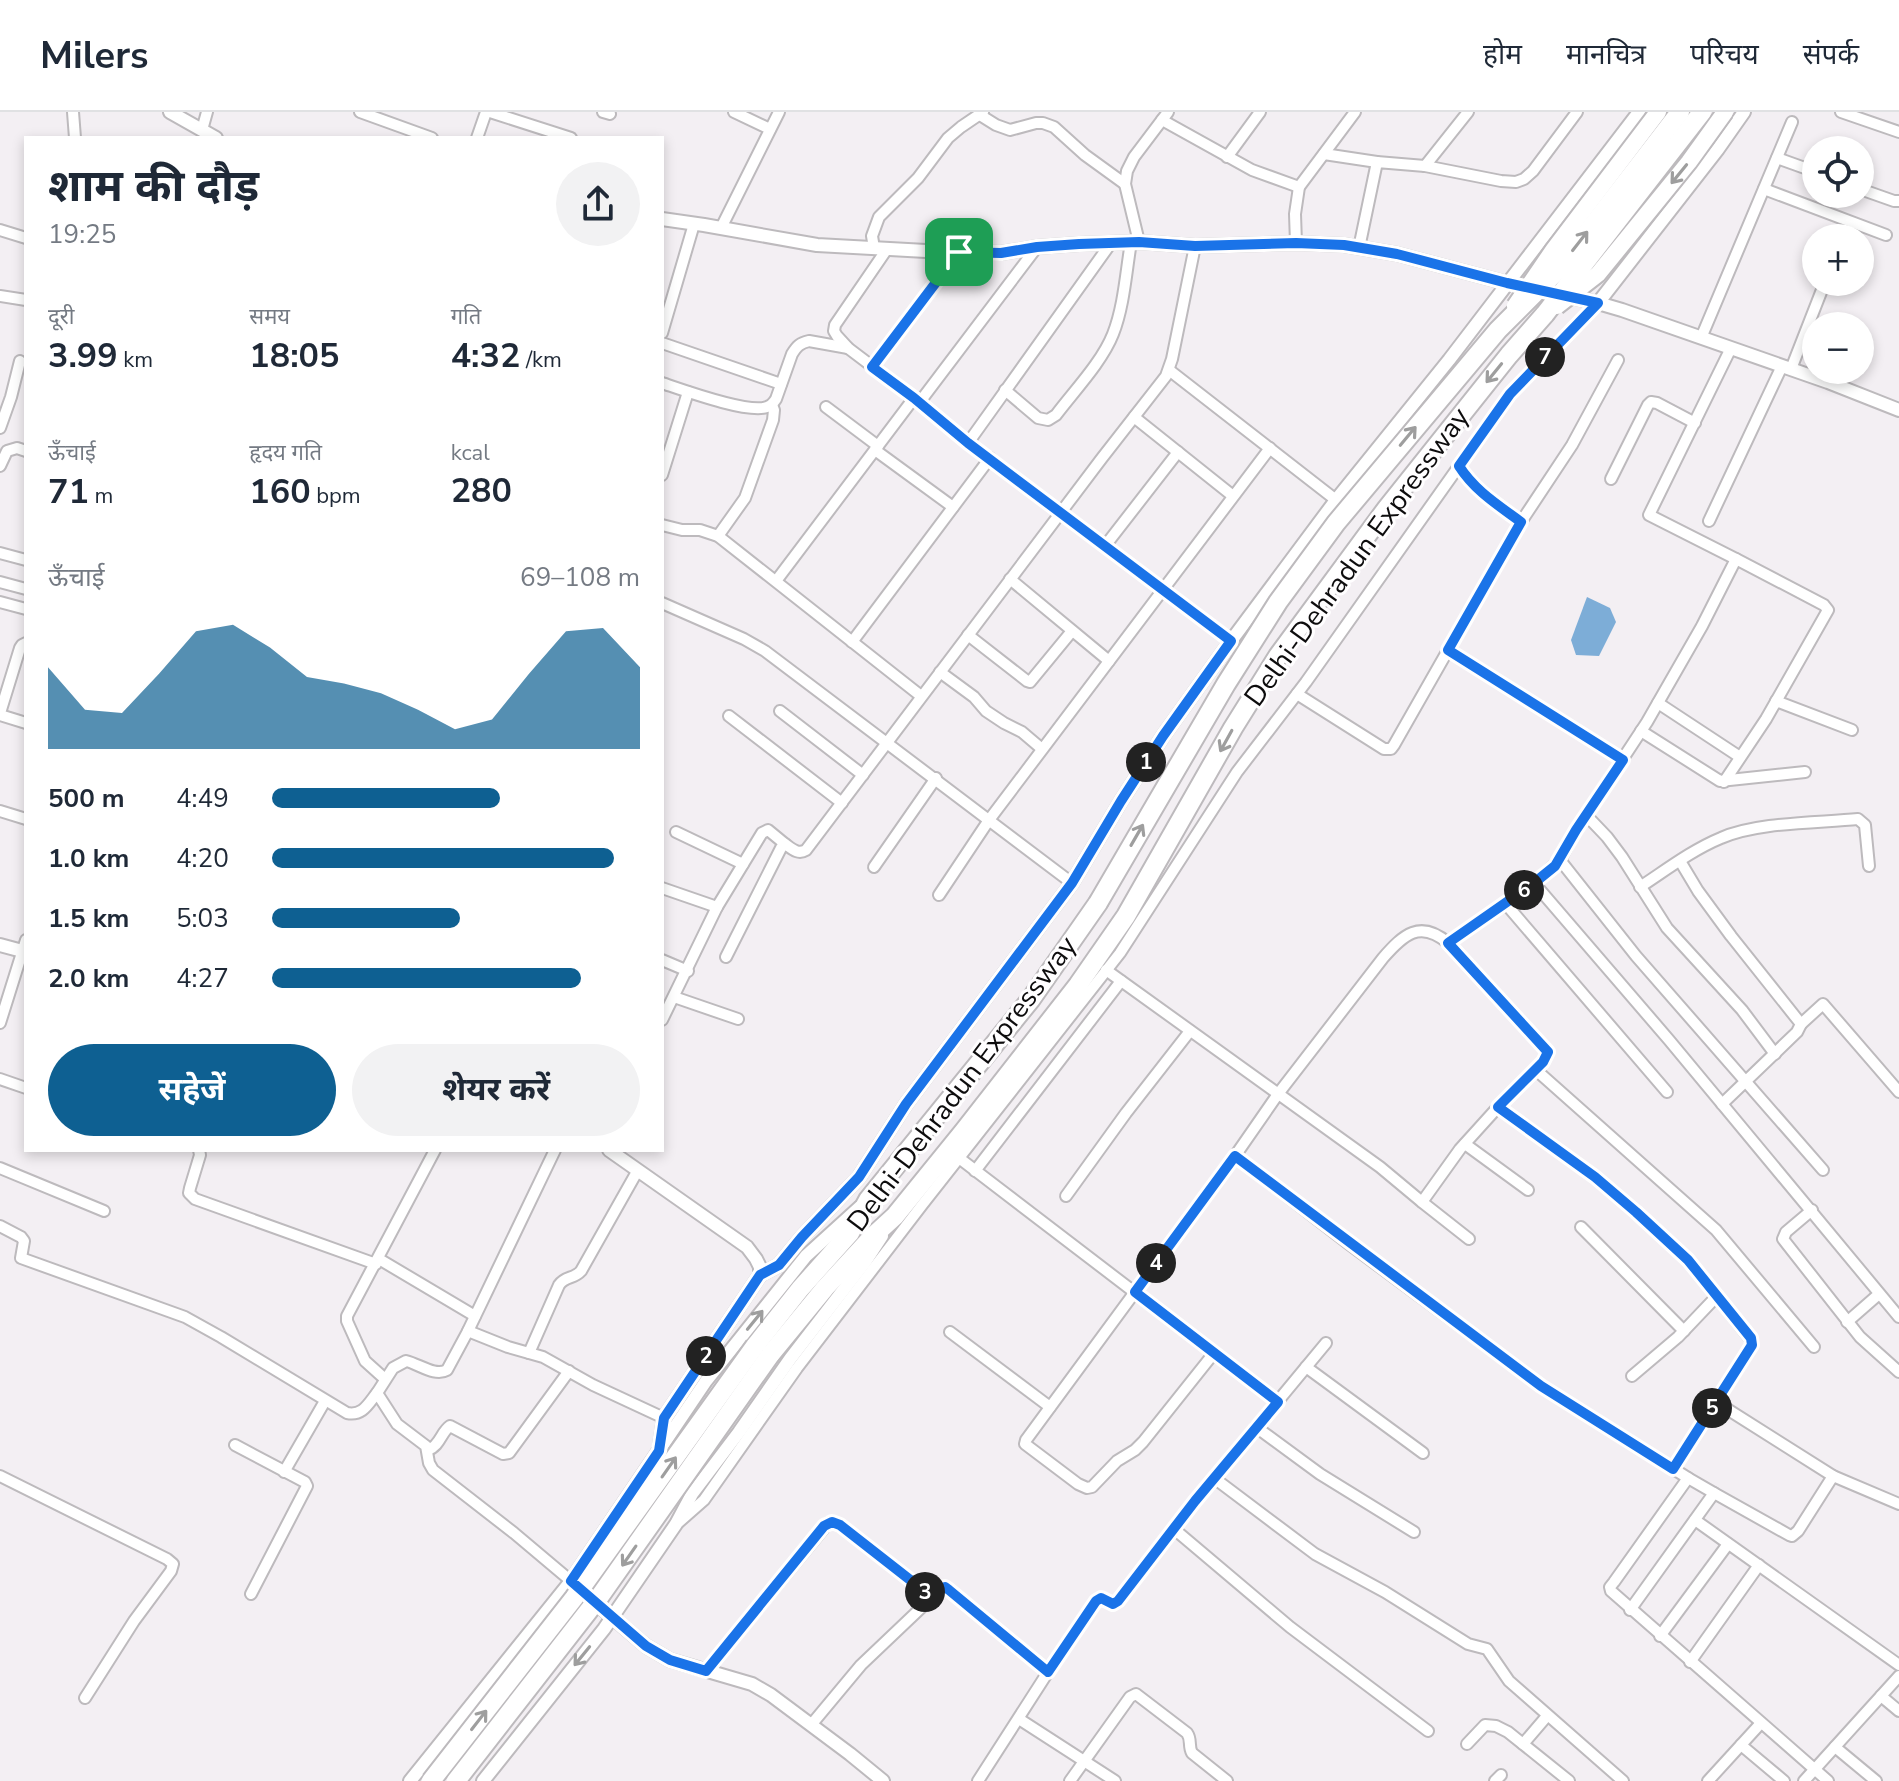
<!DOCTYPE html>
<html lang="hi">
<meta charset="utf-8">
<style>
:root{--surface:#fff;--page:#f2f2f3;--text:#1f2937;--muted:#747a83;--line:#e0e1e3;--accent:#0e6092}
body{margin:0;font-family:"Nunito Sans","Noto Sans Devanagari",sans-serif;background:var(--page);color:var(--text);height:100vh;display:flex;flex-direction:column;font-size:30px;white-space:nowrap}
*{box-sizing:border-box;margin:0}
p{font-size:26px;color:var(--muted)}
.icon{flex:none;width:44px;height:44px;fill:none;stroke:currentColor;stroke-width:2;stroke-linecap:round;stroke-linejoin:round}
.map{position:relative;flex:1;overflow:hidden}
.sheet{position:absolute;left:24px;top:24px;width:640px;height:1016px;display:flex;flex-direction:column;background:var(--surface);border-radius:0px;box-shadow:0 4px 12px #0003}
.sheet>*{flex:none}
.controls{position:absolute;left:1802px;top:24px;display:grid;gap:16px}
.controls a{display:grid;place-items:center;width:72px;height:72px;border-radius:50%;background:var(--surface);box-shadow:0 4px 12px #0003;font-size:40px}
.pin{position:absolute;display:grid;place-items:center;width:68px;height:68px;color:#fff;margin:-34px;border-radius:16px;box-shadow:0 4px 12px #0006}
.km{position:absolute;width:40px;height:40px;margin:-20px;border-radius:50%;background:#222;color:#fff;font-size:22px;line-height:40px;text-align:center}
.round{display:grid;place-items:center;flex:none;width:84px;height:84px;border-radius:42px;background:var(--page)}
.head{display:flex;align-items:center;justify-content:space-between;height:136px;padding:0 24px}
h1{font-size:44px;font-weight:700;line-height:60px}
.figures{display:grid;grid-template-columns:repeat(3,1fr);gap:12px;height:136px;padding:8px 24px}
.figures div{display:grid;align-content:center}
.figures b{font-size:34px;font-weight:700}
.figures small{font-size:22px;font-weight:400}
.figures p{font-size:22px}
.chart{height:224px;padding:16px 24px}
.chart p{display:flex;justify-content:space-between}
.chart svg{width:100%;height:144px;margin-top:8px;fill:var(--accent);opacity:.7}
.action{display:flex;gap:16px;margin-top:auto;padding:16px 24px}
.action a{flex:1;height:92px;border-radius:48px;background:var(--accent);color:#fff;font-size:32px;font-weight:700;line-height:92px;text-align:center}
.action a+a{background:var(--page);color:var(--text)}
ul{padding:0 24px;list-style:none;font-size:26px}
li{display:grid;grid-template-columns:128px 96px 1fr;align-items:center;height:60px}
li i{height:20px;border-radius:10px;background:var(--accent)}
header{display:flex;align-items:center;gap:48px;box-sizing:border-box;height:112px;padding:0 40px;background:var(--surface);border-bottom:2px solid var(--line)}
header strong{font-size:38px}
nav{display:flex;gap:44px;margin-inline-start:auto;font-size:28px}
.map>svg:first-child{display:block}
.water{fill:#7dadd7}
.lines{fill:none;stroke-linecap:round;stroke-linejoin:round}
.minor-casing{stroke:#bdbabd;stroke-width:14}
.tertiary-casing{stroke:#bdbabd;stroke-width:16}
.motorway-casing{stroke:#bdbabd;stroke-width:22}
.minor{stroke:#fff;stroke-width:10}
.tertiary{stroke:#fff;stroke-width:12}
.motorway{stroke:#fff;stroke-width:18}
.primary-bridge-casing{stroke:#bdbabd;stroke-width:20;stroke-linecap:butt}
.motorway-bridge-casing{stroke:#bdbabd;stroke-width:22;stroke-linecap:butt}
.primary-bridge{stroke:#fff;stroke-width:16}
.motorway-bridge{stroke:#fff;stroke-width:18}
.oneway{stroke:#9e9e9e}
.route-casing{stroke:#fff;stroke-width:16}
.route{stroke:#1a73e8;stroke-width:10}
.labels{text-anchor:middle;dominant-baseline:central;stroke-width:6;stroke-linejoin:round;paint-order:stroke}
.street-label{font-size:28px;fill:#0d0c0d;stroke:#fffeff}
</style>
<header>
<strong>Milers</strong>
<nav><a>होम</a><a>मानचित्र</a><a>परिचय</a><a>संपर्क</a></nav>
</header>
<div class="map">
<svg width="1899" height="1669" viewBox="0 0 1899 1669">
<rect width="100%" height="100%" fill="#f3eff3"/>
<polygon class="water" points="1587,485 1610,496 1616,510 1599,544 1576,543 1571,528"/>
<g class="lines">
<g class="minor-casing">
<g id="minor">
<polyline points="73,0 75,26"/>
<polyline points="360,0 432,26"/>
<polyline points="490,0 571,26"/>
<polyline points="603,0 610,2"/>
<polyline points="734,0 770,17"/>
<polyline points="1841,0 1899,20"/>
<polyline points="980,3 996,13 1010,18 1036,11 1043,11 1054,15 1085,43 1125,72"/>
<polyline points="1162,8 1252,58 1299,75"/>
<polyline points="202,18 207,0"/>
<polyline points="477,26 486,0"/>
<polyline points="1324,42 1377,50"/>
<polyline points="1227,45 1260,0"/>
<polyline points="1777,46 1816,60"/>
<polyline points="1425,54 1468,0"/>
<polyline points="1764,77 1886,123"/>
<polyline points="1860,77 1894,89 1899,89"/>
<polyline points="721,116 779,0"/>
<polyline points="0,118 26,126"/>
<polyline points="1139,130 1125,72 1127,59 1134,45 1168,0"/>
<polyline points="1296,131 1295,102 1299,75 1355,0"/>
<polyline points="874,136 872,124 879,105 918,66 948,26 961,15 983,0"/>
<polyline points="1359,136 1377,50 1425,54 1501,69 1516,70 1524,67 1533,59 1577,0"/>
<polyline points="887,137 835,213 834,219 837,224 848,236 914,286 968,331 1231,529"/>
<polyline points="0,184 26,188"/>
<polyline points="662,221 694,112"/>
<polyline points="1701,226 1792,10"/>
<polyline points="662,231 781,272"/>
<polyline points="1731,236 1649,403 1736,447 1702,514 1647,610 1576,718 1560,748 1534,771 1669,928 1899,1205"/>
<polyline points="872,255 959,140"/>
<polyline points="1791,257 1825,170"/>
<polyline points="1169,258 1336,388"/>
<path d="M662,271C683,278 748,302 767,295C773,293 773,291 776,287L792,242C797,234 800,231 809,229L848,236"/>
<path d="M1005,278L1038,306L1048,308L1056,303C1074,279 1102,250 1113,222C1124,194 1126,160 1131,130"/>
<polyline points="919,291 1037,135"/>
<polyline points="826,295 878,334"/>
<polyline points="1134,305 1233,384"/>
<polyline points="0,316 11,285 20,249"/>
<polyline points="968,331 1111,131"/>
<polyline points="875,338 953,395"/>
<polyline points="0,354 7,339 17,336 26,339"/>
<polyline points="662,363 688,280"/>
<polyline points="1611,367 1648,293 1651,290 1657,291 1695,311"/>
<polyline points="1709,409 1782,254"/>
<polyline points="1521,410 1572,333 1618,248"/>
<polyline points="662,413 682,418 700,418 718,424 921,584"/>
<polyline points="718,424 745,386 773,308 774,298 772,293"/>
<polyline points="1105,434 1178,340"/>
<polyline points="0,441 26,448"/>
<polyline points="1010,467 1109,549"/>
<polyline points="776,469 914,286"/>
<polyline points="0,470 26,477"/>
<polyline points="0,490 26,497"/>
<polyline points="662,491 744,527 765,539 1072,771"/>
<polyline points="968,523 1027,569 1030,570 1072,519"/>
<polyline points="852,530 990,346"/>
<polyline points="1448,538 1623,648"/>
<polyline points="940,560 974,585 986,599 1004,611 1022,620 1042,637"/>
<path d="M1297,582L1384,637H1391L1394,633L1521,410C1498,393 1475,379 1459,354"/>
<polyline points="1776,589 1852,618"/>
<polyline points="1658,591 1740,645"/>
<polyline points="780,599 863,663"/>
<polyline points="0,601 20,536 22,533 26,531"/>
<polyline points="0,603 26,611"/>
<polyline points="729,604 842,691"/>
<polyline points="1641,619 1720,669 1805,660"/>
<polyline points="1724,670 1766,607 1828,498 1824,493 1736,447"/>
<polyline points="0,699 26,707"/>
<polyline points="1586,703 1607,725 1622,745 1667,816 1742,898 1775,942"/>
<polyline points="676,720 743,752"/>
<polyline points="1560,748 1636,844 1823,1058"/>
<polyline points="1680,749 1698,779 1731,824 1801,912 1797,920 1722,992"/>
<polyline points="874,755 936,666"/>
<path d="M1640,775C1666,758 1692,738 1721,726C1757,710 1817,711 1858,707L1865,713L1869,754"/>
<polyline points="662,776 717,795"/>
<polyline points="939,783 989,708 1270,336"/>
<polyline points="1505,791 1667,980"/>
<polyline points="1448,831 1534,771"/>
<path d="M726,845L781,736L785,732C792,737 798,743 806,738L1102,346L1166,264L1172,247L1195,134"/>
<polyline points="662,848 688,859"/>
<polyline points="1106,858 1380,1055 1422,1090 1460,1037 1498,995 1595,1065 1636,1100 1688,1148 1752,1229 1750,1237 1673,1357"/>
<polyline points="674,885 738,907"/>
<polyline points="662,908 717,795 762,721 768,718 785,732"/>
<polyline points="0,911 26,828"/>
<polyline points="1801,912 1823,892 1899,980"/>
<polyline points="1536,958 1716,1118 1814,1235"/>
<polyline points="0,967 26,976"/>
<polyline points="1465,1032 1528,1078"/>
<polyline points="199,1038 200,1043 190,1076 189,1081 195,1087 376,1152"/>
<polyline points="1235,1044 1349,1132 1541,1274 1688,1366 1614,1470 1610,1475 1611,1479 1828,1669"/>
<polyline points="959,1046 1278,1290"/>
<polyline points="0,1056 104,1099"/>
<polyline points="975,1059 1121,869"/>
<polyline points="1066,1084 1126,1001 1190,919"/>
<polyline points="1422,1090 1469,1127"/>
<polyline points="1812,1098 1786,1120 1783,1127 1860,1225 1899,1260"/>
<path d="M0,1114L21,1125L24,1129L21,1146L185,1205L221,1225L347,1301C363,1304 368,1292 377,1281L397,1312L426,1334L429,1351L433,1358L514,1421L571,1469"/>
<polyline points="1581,1115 1684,1219"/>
<polyline points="379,1147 475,1204"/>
<polyline points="1847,1210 1879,1182"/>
<polyline points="468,1219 508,1235 543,1245 593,1273 664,1306"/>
<polyline points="950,1220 1050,1295"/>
<path d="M529,1241L559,1173C565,1164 574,1167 581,1159L638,1058"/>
<path d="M1214,1241L1143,1330L1135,1338L1117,1349L1092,1375L1087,1376L1078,1372L1025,1332L1026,1328L1235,1044L1278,982L1383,846C1403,823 1420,807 1448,831L1548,940L1543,950L1498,995"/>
<polyline points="1306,1255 1423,1341"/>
<polyline points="1632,1264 1678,1225 1717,1184"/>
<polyline points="385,1267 365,1249 347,1209 347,1204 435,1038"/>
<path d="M377,1281L393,1256L406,1249C419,1252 435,1265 447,1258L468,1219L555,1038"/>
<polyline points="1716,1290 1833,1364 1899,1392"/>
<polyline points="1256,1315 1320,1362 1414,1420"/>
<polyline points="235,1333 305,1370 307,1374 251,1482"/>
<path d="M428,1338C440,1334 441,1320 450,1314L503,1342L509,1341L569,1259"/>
<polyline points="284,1360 325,1289"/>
<polyline points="0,1364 167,1447 173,1452 171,1459 134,1509 85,1586"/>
<polyline points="1214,1366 1315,1442 1385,1480 1468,1532 1487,1537 1509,1569 1623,1669"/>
<polyline points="1714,1381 1789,1423 1792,1424 1798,1419 1833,1364"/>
<polyline points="1695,1408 1899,1553"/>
<polyline points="679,1410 704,1388 797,1256 922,1093 1120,841 1237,660 1306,570 1510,282 1598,191"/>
<polyline points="1174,1417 1290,1515 1428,1619"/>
<polyline points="1630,1498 1714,1381 1688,1366"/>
<polyline points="1660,1524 1728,1432"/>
<polyline points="1690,1550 1759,1453"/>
<polyline points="706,1559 828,1411 832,1410 840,1413 932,1485"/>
<polyline points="1881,1584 1899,1599"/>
<polyline points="1019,1607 1115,1669"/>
<polyline points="811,1613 861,1553 942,1476 945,1475 949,1478 1048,1560"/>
<polyline points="1467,1632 1485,1613 1496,1614 1508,1620 1569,1669"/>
<polyline points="1523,1632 1547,1604"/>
<polyline points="1741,1633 1784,1669"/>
<polyline points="1835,1635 1876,1669"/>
<polyline points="978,1669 1057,1546 1096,1489 1101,1486 1113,1492 1118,1489 1195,1389 1326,1231"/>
<path d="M1070,1669L1130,1585L1136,1582L1187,1621C1192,1628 1188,1634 1192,1641L1227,1669"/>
<polyline points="1495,1669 1501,1663"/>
<polyline points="1708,1669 1761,1611"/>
<polyline points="1804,1669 1899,1564"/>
</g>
</g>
<g class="tertiary-casing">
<g id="tertiary">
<polyline points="170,0 216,26"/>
<polyline points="662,107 704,113 817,133 926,139 1001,141 1037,135 1079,132 1139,130 1195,134 1296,131 1344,133 1397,142 1507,171 1598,191 1622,198 1828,270 1899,298"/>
<polyline points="1598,191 1718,37 1744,0"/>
<polyline points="0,833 26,840"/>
<polyline points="609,1038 747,1135 756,1147 760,1155 760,1163 664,1306 660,1333"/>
<polyline points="760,1163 779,1153 802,1125 859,1065 906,992 1072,771 1121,689 1163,624 1231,529 1336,388 1449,248 1639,0"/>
<polyline points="591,1487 646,1534 670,1548 752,1572 771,1583 850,1642 883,1669"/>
<polyline points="410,1669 571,1469 706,1269 806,1144 860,1095"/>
<polyline points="483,1669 604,1517 676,1412 692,1382 739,1320 790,1247 865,1150 882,1124"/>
</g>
</g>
<g class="motorway-casing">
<g id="motorway">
<polyline points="755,1234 800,1177 850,1121 868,1088 1031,887 1098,791"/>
<polyline points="770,1243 825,1176 871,1126 895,1104 964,1019 1078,873 1126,804 1233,616 1278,544 1387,396 1509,243 1545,202"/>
</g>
</g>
<use href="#minor" class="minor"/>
<use href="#tertiary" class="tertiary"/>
<use href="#motorway" class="motorway"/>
<g class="primary-bridge-casing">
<g id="primary-bridge">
<polyline points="1515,194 1554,137 1658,0"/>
<polyline points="1557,194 1598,162 1689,50 1725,0"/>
</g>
</g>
<g class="motorway-bridge-casing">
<g id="motorway-bridge">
<polyline points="1545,202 1702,0"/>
<polyline points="1098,791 1226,572 1278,490 1336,411 1498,218 1558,158 1680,0"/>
<polyline points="431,1669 574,1486 755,1234"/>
<polyline points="456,1669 600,1484 770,1243"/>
</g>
</g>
<use href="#primary-bridge" class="primary-bridge"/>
<use href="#motorway-bridge" class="motorway-bridge"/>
</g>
<defs><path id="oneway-shaft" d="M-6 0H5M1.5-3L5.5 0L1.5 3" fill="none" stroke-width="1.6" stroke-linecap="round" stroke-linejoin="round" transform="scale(2)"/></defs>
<g class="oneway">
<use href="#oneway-shaft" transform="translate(1679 62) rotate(129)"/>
<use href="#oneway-shaft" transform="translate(1580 129) rotate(-52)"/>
<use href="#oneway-shaft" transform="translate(1494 261) rotate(129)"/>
<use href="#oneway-shaft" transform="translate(1408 324) rotate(-50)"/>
<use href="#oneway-shaft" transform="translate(1226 629) rotate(119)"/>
<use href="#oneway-shaft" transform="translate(1137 723) rotate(-60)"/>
<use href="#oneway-shaft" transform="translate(755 1208) rotate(-51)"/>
<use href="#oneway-shaft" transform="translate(669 1355) rotate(-55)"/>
<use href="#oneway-shaft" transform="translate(629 1444) rotate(125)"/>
<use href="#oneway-shaft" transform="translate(582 1544) rotate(129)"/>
<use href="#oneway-shaft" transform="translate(479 1608) rotate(-52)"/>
</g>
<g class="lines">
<g class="route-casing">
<path id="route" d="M1139,130L1195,134L1296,131L1344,133L1397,142L1507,171L1598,191L1510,282L1459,354C1475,379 1498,393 1521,410L1448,538L1623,648L1576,718L1555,754L1534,771L1448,831L1548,940L1543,950L1498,995L1595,1065L1636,1100L1688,1148L1751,1226L1752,1233L1673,1357L1541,1274L1235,1044L1135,1180L1278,1290L1195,1389L1118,1489L1113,1492L1101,1486L1096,1489L1048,1560L949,1478L945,1475L939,1478L932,1485L840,1413L832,1410L824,1414L706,1559L670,1548L646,1534L571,1469L659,1339L664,1306L760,1163L779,1153L802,1125L859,1065L906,992L1072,771L1121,689L1163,624L1231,529L968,331L914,286L872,255L959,140L1001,141L1037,135L1079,132Z"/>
</g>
<use href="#route" class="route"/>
</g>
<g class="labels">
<g class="street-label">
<text transform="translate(1357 445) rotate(-54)">Delhi-Dehradun Expressway</text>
<text transform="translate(962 972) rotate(-53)">Delhi-Dehradun Expressway</text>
</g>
</g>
</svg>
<div class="controls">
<a><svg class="icon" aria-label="locate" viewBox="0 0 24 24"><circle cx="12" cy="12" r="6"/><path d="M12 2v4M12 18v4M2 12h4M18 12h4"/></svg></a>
<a>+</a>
<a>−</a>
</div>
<div class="pin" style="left:959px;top:140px;background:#1e9e55"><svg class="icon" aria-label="arrive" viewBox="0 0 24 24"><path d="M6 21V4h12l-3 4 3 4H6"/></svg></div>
<b class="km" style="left:1146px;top:650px">1</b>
<b class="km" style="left:706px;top:1244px">2</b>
<b class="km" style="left:925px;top:1480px">3</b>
<b class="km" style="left:1156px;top:1151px">4</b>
<b class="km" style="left:1712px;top:1296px">5</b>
<b class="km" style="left:1524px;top:778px">6</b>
<b class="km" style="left:1545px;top:245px">7</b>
<section class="sheet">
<div class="head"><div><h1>शाम की दौड़</h1><p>19:25</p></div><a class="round"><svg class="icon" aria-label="share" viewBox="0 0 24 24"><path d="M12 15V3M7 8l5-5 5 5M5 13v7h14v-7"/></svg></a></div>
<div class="figures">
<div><p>दूरी</p><b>3.99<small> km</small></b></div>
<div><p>समय</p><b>18:05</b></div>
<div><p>गति</p><b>4:32<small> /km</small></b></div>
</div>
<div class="figures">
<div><p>ऊँचाई</p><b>71<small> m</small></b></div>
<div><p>हृदय गति</p><b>160<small> bpm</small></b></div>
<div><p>kcal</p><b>280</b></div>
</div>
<div class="chart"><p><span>ऊँचाई</span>69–108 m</p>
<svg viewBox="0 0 160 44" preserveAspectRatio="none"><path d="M0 44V19L10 32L20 33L30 21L40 8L50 6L60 13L70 22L80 24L90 27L100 32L110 38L120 35L130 21L140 8L150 7L160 19V44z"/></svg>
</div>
<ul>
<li><b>500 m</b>4:49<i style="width:62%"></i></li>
<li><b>1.0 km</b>4:20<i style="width:93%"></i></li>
<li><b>1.5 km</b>5:03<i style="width:51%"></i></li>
<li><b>2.0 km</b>4:27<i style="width:84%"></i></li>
</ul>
<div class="action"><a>सहेजें</a><a>शेयर करें</a></div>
</section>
</div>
